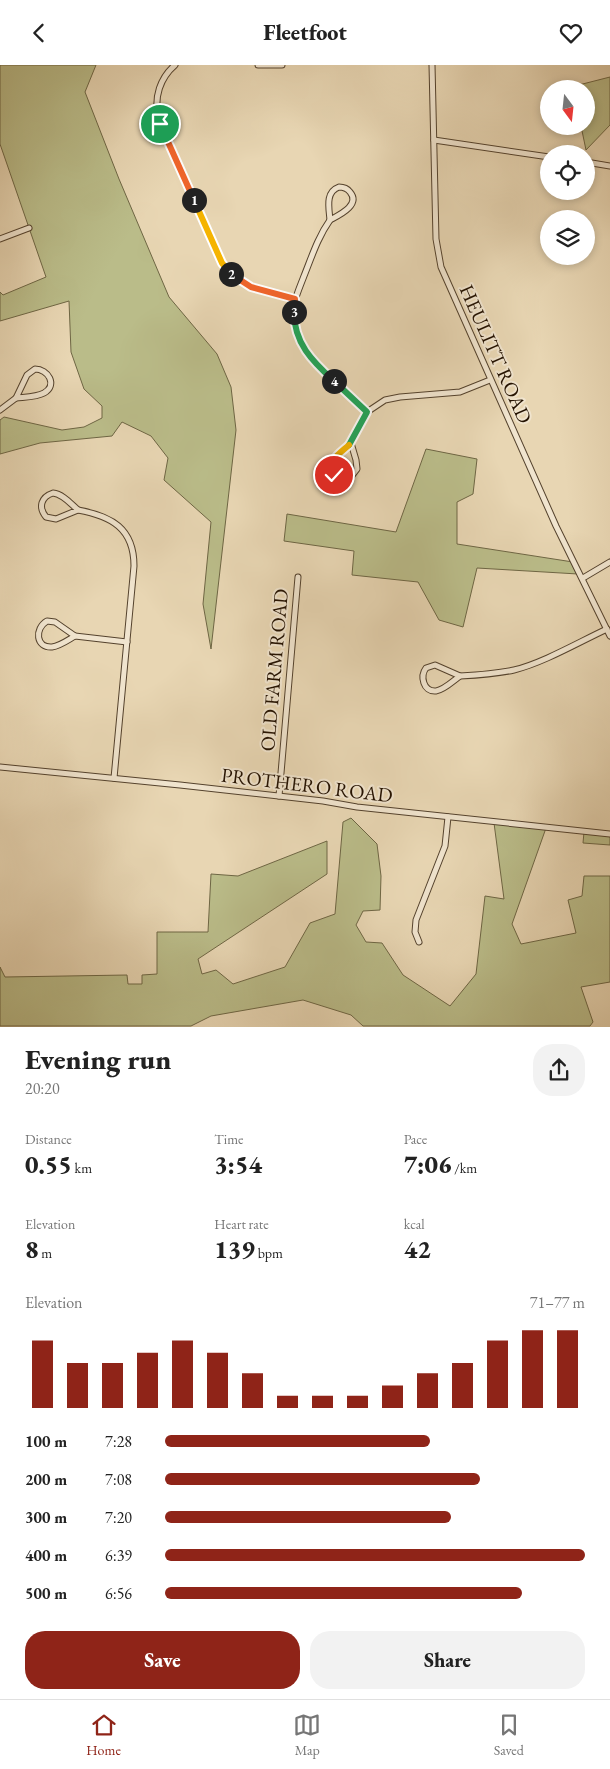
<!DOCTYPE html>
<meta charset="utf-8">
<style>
:root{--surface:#fff;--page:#f2f2f2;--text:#222;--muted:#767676;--line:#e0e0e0;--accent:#8f2418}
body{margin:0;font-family:"EB Garamond",serif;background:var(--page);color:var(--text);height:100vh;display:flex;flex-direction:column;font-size:19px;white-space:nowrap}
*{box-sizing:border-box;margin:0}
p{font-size:16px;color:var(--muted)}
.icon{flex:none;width:28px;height:28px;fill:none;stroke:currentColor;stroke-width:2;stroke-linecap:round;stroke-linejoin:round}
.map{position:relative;height:962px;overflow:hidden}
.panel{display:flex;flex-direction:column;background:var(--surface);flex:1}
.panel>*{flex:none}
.needle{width:32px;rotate:165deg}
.buttons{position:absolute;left:540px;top:15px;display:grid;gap:10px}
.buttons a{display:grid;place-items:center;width:55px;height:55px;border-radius:50%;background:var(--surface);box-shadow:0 2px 8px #0003;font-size:25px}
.pin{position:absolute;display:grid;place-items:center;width:42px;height:42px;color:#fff;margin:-21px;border:2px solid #fff;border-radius:50%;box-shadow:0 1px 5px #0007}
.km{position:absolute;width:25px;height:25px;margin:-12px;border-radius:50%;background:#222;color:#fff;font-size:14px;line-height:25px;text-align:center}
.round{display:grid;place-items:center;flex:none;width:52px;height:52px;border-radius:20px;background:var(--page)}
.headline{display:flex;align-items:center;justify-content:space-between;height:85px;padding:0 25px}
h1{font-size:28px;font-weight:800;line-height:38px}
.stats{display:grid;grid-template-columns:repeat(3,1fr);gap:8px;height:85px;padding:5px 25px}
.stats div{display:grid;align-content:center}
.stats b{font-size:25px;font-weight:800}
.stats small{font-size:14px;font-weight:400}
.stats p{font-size:14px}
.chart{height:140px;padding:10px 25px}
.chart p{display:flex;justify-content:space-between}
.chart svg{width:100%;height:90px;margin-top:5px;stroke:var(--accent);stroke-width:6}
.button{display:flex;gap:10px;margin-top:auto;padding:10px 25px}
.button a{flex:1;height:58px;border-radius:20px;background:var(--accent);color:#fff;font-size:20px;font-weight:800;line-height:58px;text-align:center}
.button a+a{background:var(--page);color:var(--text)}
ul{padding:0 25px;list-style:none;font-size:16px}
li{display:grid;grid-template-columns:80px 60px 1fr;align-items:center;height:38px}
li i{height:12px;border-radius:6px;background:var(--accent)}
header{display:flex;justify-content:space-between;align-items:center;height:65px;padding:0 25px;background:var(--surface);font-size:22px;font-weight:800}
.menu{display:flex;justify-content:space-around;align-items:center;height:70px;border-top:1px solid var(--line);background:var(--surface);font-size:14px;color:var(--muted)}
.menu a{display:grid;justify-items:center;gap:2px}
.menu .active{color:var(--accent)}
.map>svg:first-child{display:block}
.green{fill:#babc89;stroke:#6e6644}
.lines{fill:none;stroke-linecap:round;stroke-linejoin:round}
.minor-casing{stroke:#54422d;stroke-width:7}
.minor{stroke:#f0e4ce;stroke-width:5}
.split-1-casing{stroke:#fff;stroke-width:10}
.split-2-casing{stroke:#fff;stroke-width:10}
.split-3-casing{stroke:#fff;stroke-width:10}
.split-4-casing{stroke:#fff;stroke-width:10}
.split-5-casing{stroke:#fff;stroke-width:10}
.split-6-casing{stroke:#fff;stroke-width:10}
.split-1{stroke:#f0652b;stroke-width:6}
.split-2{stroke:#f5b400;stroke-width:6}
.split-3{stroke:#f0652b;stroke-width:6}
.split-4{stroke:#22a559;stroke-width:6}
.split-5{stroke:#22a559;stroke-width:6}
.split-6{stroke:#f5b400;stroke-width:6}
.labels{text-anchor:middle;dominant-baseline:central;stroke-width:4;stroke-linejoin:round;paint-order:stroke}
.street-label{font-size:20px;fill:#231100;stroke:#f0e4ce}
</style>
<header><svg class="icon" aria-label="back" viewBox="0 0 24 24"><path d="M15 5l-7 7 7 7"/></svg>Fleetfoot<svg class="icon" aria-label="heart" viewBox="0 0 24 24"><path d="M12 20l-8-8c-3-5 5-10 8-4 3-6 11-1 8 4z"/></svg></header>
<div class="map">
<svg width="610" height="962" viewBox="0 0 610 962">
<rect width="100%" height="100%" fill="#e8d6b3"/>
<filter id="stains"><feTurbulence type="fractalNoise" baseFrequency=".004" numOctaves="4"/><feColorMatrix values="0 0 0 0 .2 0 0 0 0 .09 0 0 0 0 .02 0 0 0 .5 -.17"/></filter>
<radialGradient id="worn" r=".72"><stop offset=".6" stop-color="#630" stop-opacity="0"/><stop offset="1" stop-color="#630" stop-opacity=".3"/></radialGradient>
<g class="green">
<polygon points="0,0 96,0 85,27 119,114 169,232 217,289 231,322 236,365 211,584 203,539 211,457 164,415 168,393 151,371 122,357 112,371 40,378 0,389 0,355 4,352 62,365 84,362 102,353 102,341 84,324 71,287 69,236 0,256 0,227 3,230 46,212 0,79"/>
<polygon points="610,12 610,60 586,85 581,61 586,61 586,24 563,24"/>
<polygon points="426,384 477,394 473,429 457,437 457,479 573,497 578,509 477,503 463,562 439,555 418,517 352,510 354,486 284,476 287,449 396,467"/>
<polygon points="351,753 377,779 381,811 380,845 363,846 356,860 366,877 382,878 403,910 450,941 476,909 485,831 504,834 494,758 546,763 512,859 521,879 576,868 568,835 582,831 584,811 610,811 610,917 581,922 593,957 590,961 363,961 351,950 303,935 211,951 191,961 0,961 0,902 5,912 127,910 128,919 142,919 142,910 157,909 157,867 208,867 211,809 238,811 327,776 327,809 198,894 202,909 216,905 233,919 285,902 310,858 335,849 343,757"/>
<polygon points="584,767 610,770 610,780 583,778"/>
</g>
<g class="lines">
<g class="minor-casing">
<g id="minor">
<path d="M175,0C160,13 154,32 158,52L222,198C238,224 268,226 295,234"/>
<polyline points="258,0 282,0"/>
<polyline points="432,0 436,174 441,202 556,461 610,571"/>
<polyline points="434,75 549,92"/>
<polyline points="586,97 610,101"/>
<path d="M339,122C344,122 347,123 350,127C361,140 339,150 330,155C329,143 325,127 339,122Z"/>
<path d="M330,155C318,172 312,191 304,211C301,219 297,228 295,236C286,288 335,316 367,347"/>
<polyline points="0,174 29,163"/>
<path d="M35,304C48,304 58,320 44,328C37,332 25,332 16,333L27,310Z"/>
<polyline points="0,345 16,333"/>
<polyline points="351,378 367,347 385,335 400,332 460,327 490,315"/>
<path d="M351,378L356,395L357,404L350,413C340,416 326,407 333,395C337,389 346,383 351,378Z"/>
<path d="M53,428C63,429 71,439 78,445L56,454L46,452C38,442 41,432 53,428Z"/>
<path d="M78,445C111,451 134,463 134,501L114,713"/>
<polyline points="583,513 610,497"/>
<path d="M47,556L55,557L75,571C68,575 60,581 52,582C36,583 34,564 47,556Z"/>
<polyline points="75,571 127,577"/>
<path d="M435,600L460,611C453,616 444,625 436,626C423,627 420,611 426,603Z"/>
<path d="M460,611C478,610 496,609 514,605C543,598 579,577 607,564"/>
<polyline points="0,702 180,720 323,736 357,742 610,769"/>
<polyline points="279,731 298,512"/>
<polyline points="419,877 415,867 416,855 445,781 448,752"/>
</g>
</g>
<use href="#minor" class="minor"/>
</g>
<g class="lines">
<g class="split-1-casing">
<polyline id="split-1" points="160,59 194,135"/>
</g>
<g class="split-2-casing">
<polyline id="split-2" points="194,135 222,198 231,209"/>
</g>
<g class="split-3-casing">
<polyline id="split-3" points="231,209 251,222 295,234 294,247"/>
</g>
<g class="split-4-casing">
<path id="split-4" d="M294,247C294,278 312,296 334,316"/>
</g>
<g class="split-5-casing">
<polyline id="split-5" points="334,316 367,347 349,380"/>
</g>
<g class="split-6-casing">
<path id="split-6" d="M334,410C326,396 339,389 349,380"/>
</g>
<use href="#split-1" class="split-1"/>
<use href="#split-2" class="split-2"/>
<use href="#split-3" class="split-3"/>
<use href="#split-4" class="split-4"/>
<use href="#split-5" class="split-5"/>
<use href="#split-6" class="split-6"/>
</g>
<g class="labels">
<g class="street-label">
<text transform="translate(496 289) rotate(66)">HEULITT ROAD</text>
<text transform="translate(274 605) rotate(-85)">OLD FARM ROAD</text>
<text transform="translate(307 720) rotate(7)">PROTHERO ROAD</text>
</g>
</g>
<rect width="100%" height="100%" filter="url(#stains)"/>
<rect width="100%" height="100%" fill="url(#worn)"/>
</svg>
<div class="buttons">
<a><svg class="needle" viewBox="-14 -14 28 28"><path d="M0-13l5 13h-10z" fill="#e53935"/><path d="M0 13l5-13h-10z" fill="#767676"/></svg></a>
<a><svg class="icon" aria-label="locate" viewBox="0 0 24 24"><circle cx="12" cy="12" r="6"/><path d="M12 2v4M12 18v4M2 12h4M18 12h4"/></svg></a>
<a><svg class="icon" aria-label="layers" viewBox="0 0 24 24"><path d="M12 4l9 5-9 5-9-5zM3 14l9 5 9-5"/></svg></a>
</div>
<div class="pin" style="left:160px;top:59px;background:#1e9e55"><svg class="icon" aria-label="arrive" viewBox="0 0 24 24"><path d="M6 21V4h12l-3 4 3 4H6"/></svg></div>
<div class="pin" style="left:334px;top:410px;background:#d93025"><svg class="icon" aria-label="check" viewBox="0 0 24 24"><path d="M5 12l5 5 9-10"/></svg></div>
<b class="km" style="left:194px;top:135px">1</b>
<b class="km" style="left:231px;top:209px">2</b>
<b class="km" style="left:294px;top:247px">3</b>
<b class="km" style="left:334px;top:316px">4</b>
</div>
<section class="panel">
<div class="headline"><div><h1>Evening run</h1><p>20:20</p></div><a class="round"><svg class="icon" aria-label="share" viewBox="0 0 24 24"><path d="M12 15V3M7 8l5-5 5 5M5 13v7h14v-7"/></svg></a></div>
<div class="stats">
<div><p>Distance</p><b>0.55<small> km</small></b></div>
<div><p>Time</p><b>3:54</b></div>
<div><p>Pace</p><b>7:06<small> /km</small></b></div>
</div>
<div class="stats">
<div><p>Elevation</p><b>8<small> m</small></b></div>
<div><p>Heart rate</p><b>139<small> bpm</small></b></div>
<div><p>kcal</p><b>42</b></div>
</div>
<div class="chart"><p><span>Elevation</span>71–77 m</p>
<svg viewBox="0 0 160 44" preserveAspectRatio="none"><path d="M5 44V11M15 44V22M25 44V22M35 44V17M45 44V11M55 44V17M65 44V27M75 44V38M85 44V38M95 44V38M105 44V33M115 44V27M125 44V22M135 44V11M145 44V6M155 44V6"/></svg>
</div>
<ul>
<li><b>100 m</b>7:28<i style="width:63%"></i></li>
<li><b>200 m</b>7:08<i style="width:75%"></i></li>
<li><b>300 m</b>7:20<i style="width:68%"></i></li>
<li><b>400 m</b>6:39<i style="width:100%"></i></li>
<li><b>500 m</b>6:56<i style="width:85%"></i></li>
</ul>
<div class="button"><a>Save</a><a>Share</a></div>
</section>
<nav class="menu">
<a class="active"><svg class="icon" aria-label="home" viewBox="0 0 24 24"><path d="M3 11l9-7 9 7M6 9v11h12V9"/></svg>Home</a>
<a><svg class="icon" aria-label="map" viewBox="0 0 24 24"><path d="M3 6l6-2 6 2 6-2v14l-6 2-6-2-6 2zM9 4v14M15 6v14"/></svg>Map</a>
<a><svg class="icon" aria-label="saved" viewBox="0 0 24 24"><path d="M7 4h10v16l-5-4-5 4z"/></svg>Saved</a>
</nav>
